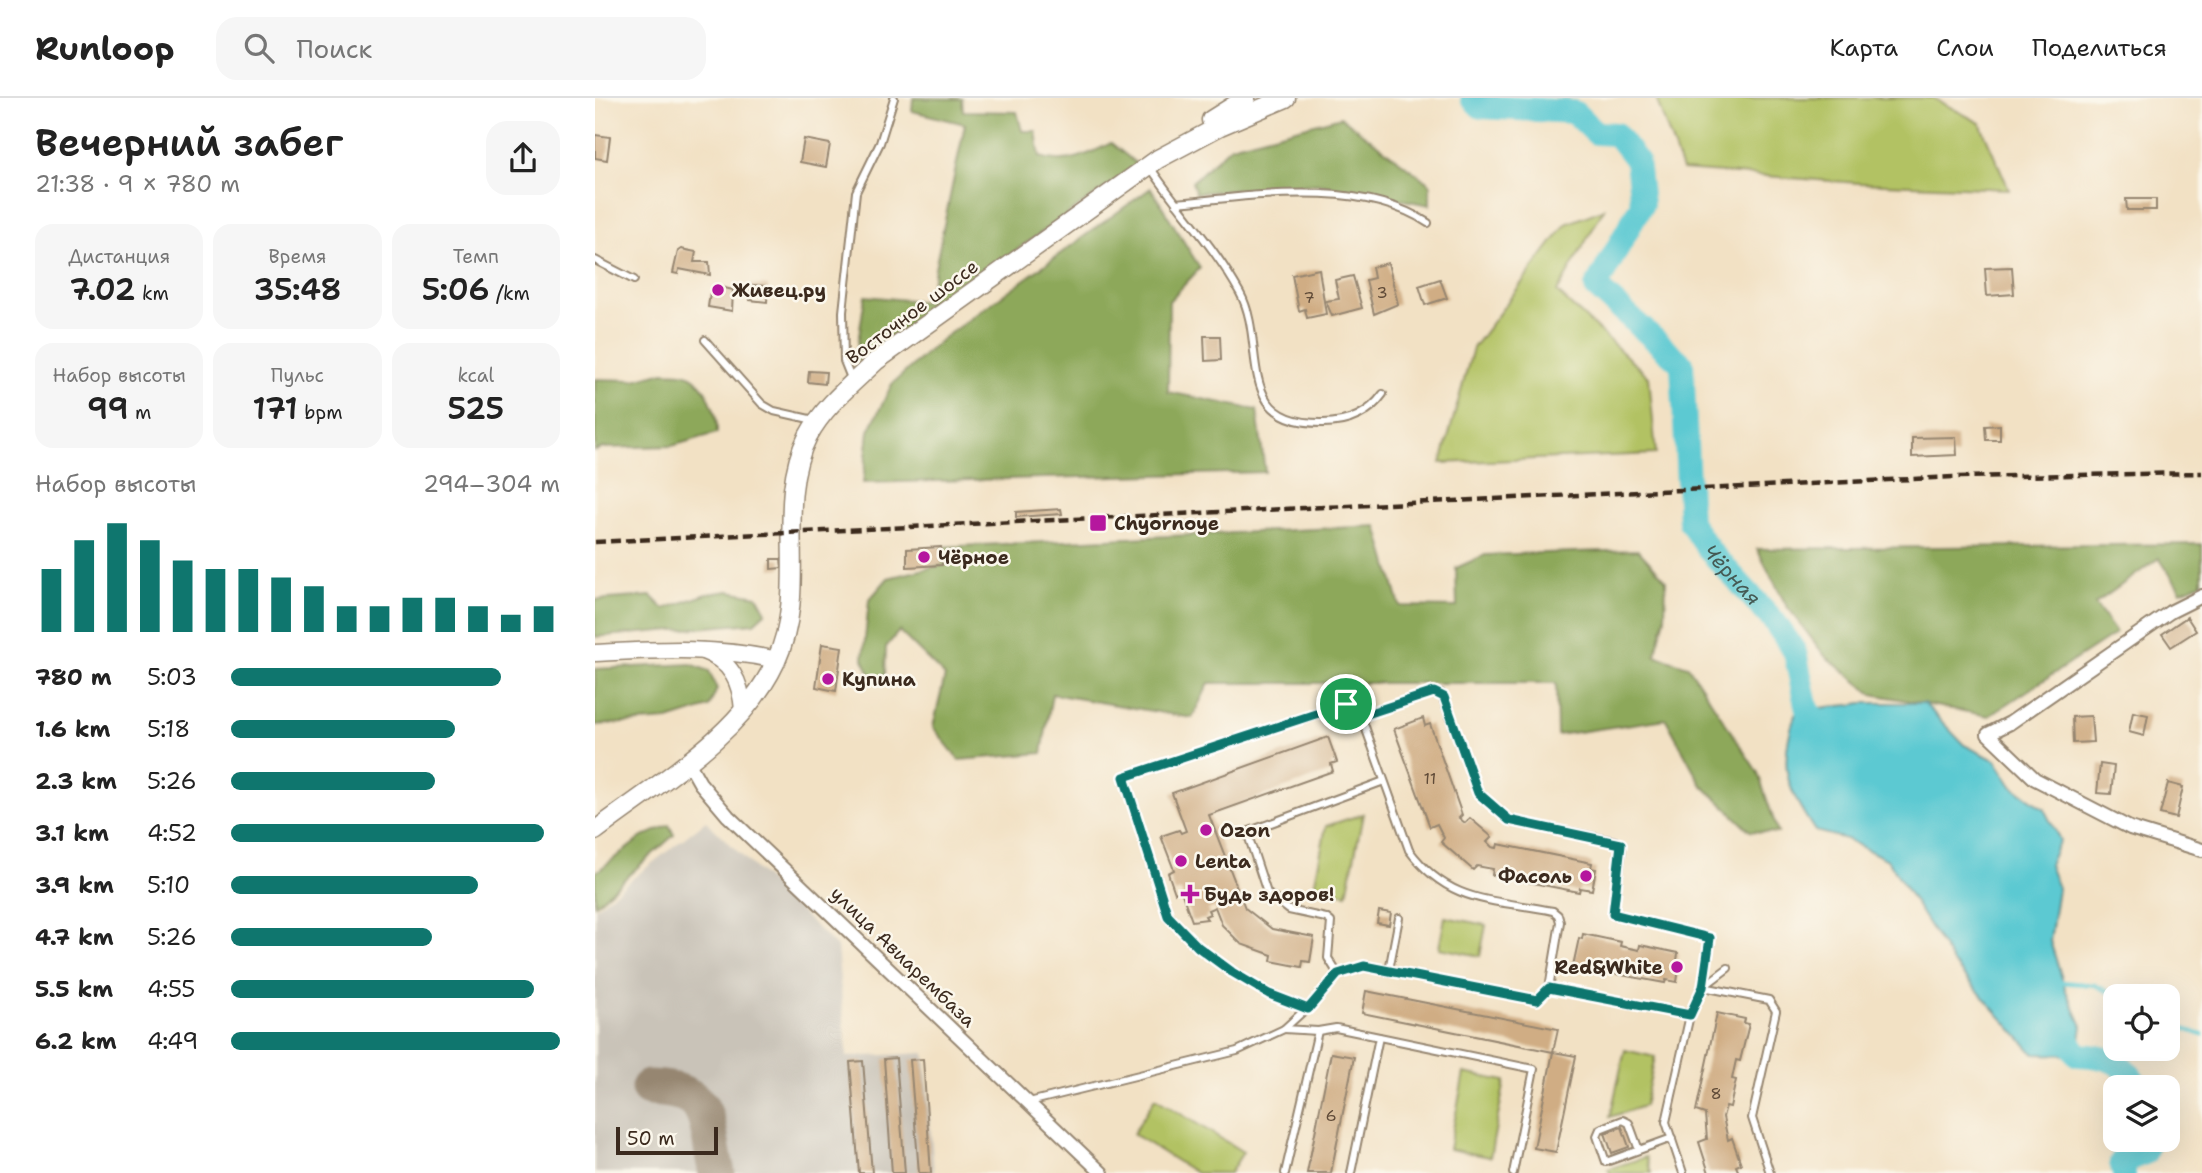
<!DOCTYPE html>
<html lang="ru">
<meta charset="utf-8">
<style>
:root{--surface:#fff;--page:#f6f6f6;--text:#222;--muted:#767676;--line:#e0e0e0;--accent:#0f766e}
body{margin:0;font-family:"Shantell Sans",sans-serif;background:var(--page);color:var(--text);height:100vh;display:flex;flex-direction:column;font-size:26px;white-space:nowrap}
*{box-sizing:border-box;margin:0}
p{font-size:23px;color:var(--muted)}
.icon{flex:none;width:38px;height:38px;fill:none;stroke:currentColor;stroke-width:2;stroke-linecap:round;stroke-linejoin:round}
.map{position:relative;flex:1;overflow:hidden}
.sheet{display:flex;flex-direction:column;background:var(--surface);width:595px}
.sheet>*{flex:none}
.fabs{position:absolute;left:1508px;top:886px;display:grid;gap:14px}
.fabs a{display:grid;place-items:center;width:77px;height:77px;border-radius:14px;background:var(--surface);box-shadow:0 7px 28px #0002;font-size:35px}
.scale{position:absolute;left:21px;bottom:18px;width:102px;box-sizing:border-box;padding-left:7px;border:4px solid #3b2a1e;border-top:0;font-size:19px;line-height:24px;white-space:nowrap;color:#3b2a1e;-webkit-text-stroke:5px #fbf7ec;paint-order:stroke}
.pin{position:absolute;display:grid;place-items:center;width:60px;height:60px;color:#fff;margin:-30px;border:4px solid #fff;border-radius:50%;box-shadow:0 2px 7px #0007}
.round{display:grid;place-items:center;flex:none;width:74px;height:74px;border-radius:21px;background:var(--page)}
.headline{display:flex;align-items:center;justify-content:space-between;height:119px;padding:0 35px}
h1{font-size:38px;font-weight:600;line-height:52px}
.figures{display:grid;grid-template-columns:repeat(3,1fr);gap:10px;height:119px;padding:7px 35px}
.figures div{display:grid;align-content:center;border-radius:18px;background:var(--page);text-align:center}
.figures b{font-size:30px;font-weight:600}
.figures small{font-size:19px;font-weight:400}
.figures p{font-size:19px}
.chart{height:196px;padding:14px 35px}
.chart p{display:flex;justify-content:space-between}
.chart svg{width:100%;height:126px;margin-top:7px;stroke:var(--accent);stroke-width:6}
ul{padding:0 35px;list-style:none;font-size:23px}
li{display:grid;grid-template-columns:112px 84px 1fr;align-items:center;height:52px}
li i{height:18px;border-radius:9px;background:var(--accent)}
header{display:flex;align-items:center;gap:42px;box-sizing:border-box;height:98px;padding:0 35px;background:var(--surface);border-bottom:2px solid var(--line)}
header strong{font-size:33px}
nav{display:flex;gap:38px;margin-inline-start:auto;font-size:24px}
.search{width:490px;height:63px;background:var(--page);display:flex;align-items:center;gap:18px;box-sizing:border-box;padding:0 24px;border-radius:21px;color:var(--muted);font-size:26px}
main{display:flex;flex:1;min-height:0}
.map>svg:first-child{display:block}
.industrial{fill:#c9c3b8}
.green{fill:#b2c264;stroke:#767641;stroke-width:2}
.forest{fill:#8da85a;stroke:#64693c;stroke-width:2}
.water{fill:#5cc9d2;stroke:#4c7a78;stroke-width:2}
.lines{fill:none;stroke-linecap:round;stroke-linejoin:round}
.stream{stroke:#5cc9d2;stroke-width:4.5}
.river{stroke:#5cc9d2;stroke-width:24}
.taxiway{stroke:#968671;stroke-width:37}
.building{fill:#d0ad84}
.service-casing{stroke:#968671;stroke-width:10}
.minor-casing{stroke:#968671;stroke-width:16}
.tertiary-casing{stroke:#968671;stroke-width:19}
.secondary-casing{stroke:#968671;stroke-width:21}
.service{stroke:#fff;stroke-width:6}
.minor{stroke:#fff;stroke-width:12}
.tertiary{stroke:#fff;stroke-width:16}
.secondary{stroke:#fff;stroke-width:18}
.rail{stroke:#3b2a1e;stroke-width:4.5;stroke-dasharray:10 5;stroke-linecap:butt}
.route-casing{stroke:#fff;stroke-width:14}
.route{stroke:#0f766e;stroke-width:9}
.poi-dot{fill:#b5179e;stroke:#fbf7ec;stroke-width:2.5}
.labels{text-anchor:middle;dominant-baseline:central;stroke-width:5;stroke-linejoin:round;paint-order:stroke}
.number-label{font-size:16px;fill:#604b38}
.poi-label{font-size:19px;font-weight:bold;fill:#3b2a1e;stroke:#fbf7ec;text-anchor:start}
.street-label{font-size:19px;fill:#3b2a1e;stroke:#fbf7ec}
.water-label{font-size:21px;font-style:italic;fill:#455a54;stroke:#fbf7ec}
</style>
<header>
<strong>Runloop</strong>
<div class="search"><svg class="icon" aria-label="search" viewBox="0 0 24 24"><circle cx="10" cy="10" r="6"/><path d="M15 15l6 6"/></svg>Поиск</div>
<nav><a>Карта</a><a>Слои</a><a>Поделиться</a></nav>
</header>
<main>
<section class="sheet">
<div class="headline"><div><h1>Вечерний забег</h1><p>21:38 · 9 × 780 m</p></div><a class="round"><svg class="icon" aria-label="share" viewBox="0 0 24 24"><path d="M12 15V3M7 8l5-5 5 5M5 13v7h14v-7"/></svg></a></div>
<div class="figures">
<div><p>Дистанция</p><b>7.02<small> km</small></b></div>
<div><p>Время</p><b>35:48</b></div>
<div><p>Темп</p><b>5:06<small> /km</small></b></div>
</div>
<div class="figures">
<div><p>Набор высоты</p><b>99<small> m</small></b></div>
<div><p>Пульс</p><b>171<small> bpm</small></b></div>
<div><p>kcal</p><b>525</b></div>
</div>
<div class="chart"><p><span>Набор высоты</span>294–304 m</p>
<svg viewBox="0 0 160 44" preserveAspectRatio="none"><path d="M5 44V22M15 44V12M25 44V6M35 44V12M45 44V19M55 44V22M65 44V22M75 44V25M85 44V28M95 44V35M105 44V35M115 44V32M125 44V32M135 44V35M145 44V38M155 44V35"/></svg>
</div>
<ul>
<li><b>780 m</b>5:03<i style="width:82%"></i></li>
<li><b>1.6 km</b>5:18<i style="width:68%"></i></li>
<li><b>2.3 km</b>5:26<i style="width:62%"></i></li>
<li><b>3.1 km</b>4:52<i style="width:95%"></i></li>
<li><b>3.9 km</b>5:10<i style="width:75%"></i></li>
<li><b>4.7 km</b>5:26<i style="width:61%"></i></li>
<li><b>5.5 km</b>4:55<i style="width:92%"></i></li>
<li><b>6.2 km</b>4:49<i style="width:100%"></i></li>
</ul>
</section>
<div class="map">
<svg width="1607" height="1075" viewBox="0 0 1607 1075">
<rect width="100%" height="100%" fill="#fbf7ec"/>
<filter id="ink" filterUnits="userSpaceOnUse"><feTurbulence type="fractalNoise" baseFrequency=".0143" numOctaves="2"/><feDisplacementMap in="SourceGraphic" scale="14" xChannelSelector="R" yChannelSelector="G"/><feConvolveMatrix kernelMatrix="1 2 1 2 8 2 1 2 1" color-interpolation-filters="sRGB"/></filter>
<filter id="wash" filterUnits="userSpaceOnUse"><feTurbulence type="fractalNoise" baseFrequency=".00686" numOctaves="4" result="noise"/><feDisplacementMap in="SourceGraphic" scale="28" xChannelSelector="R" yChannelSelector="G"/><feGaussianBlur stdDeviation="1.57" result="paint"/><feColorMatrix in="noise" values="0 0 0 0 0 0 0 0 0 0 0 0 0 0 0 0 0 1.4 0 .05"/><feComposite in="paint" operator="in"/></filter>
<g filter="url(#wash)">
<rect width="100%" height="100%" fill="#f2e1c4"/>
<polygon class="industrial" points="111,723 242,849 252,959 330,955 339,1075 0,1075 0,810"/>
<g class="green">
<polygon points="1061,0 1338,0 1385,25 1414,91 1264,85 1087,72"/>
<polygon points="1009,111 962,194 1054,279 1061,356 846,365 878,250 971,126"/>
<polygon points="768,716 752,796 719,789 731,728"/>
<polygon points="850,819 891,827 885,858 844,850"/>
<polygon points="1030,952 1060,959 1049,1008 1015,1019"/>
<polygon points="869,975 910,983 895,1059 854,1051"/>
<polygon points="560,1000 648,1054 635,1075 601,1075 538,1036"/>
<polygon points="1051,1059 1056,1075 1015,1075 1013,1071"/>
</g>
<g class="forest">
<path d="M318,0L367,1L368,13L422,14L427,33H441L445,59C471,68 492,57 516,45L543,67L260,265L270,198L333,204L370,26L317,13Z"/>
<polygon points="746,19 835,86 835,107 722,86 601,95 597,84 636,48"/>
<polygon points="556,90 605,170 574,203 573,294 662,312 670,374 268,385 274,333 297,286 347,241"/>
<path d="M69,274C76,275 86,274 92,276C112,284 123,317 122,335L77,348L7,350L0,353V281L39,282Z"/>
<polygon points="782,428 805,508 862,509 861,470 890,457 1043,452 1071,482 1070,520 1060,557 1093,568 1163,675 1183,735 1155,733 1106,686 1071,621 962,637 961,585 614,585 597,620 457,596 447,655 364,662 338,629 350,578 304,533 291,549 290,577 277,580 268,561 274,502 293,480 347,467 346,449"/>
<polygon points="1607,446 1607,485 1586,493 1564,460 1500,506 1521,535 1394,618 1277,596 1230,558 1191,507 1162,451"/>
<polygon points="134,493 162,498 171,514 159,525 0,539 0,502 56,498 69,511 112,496"/>
<polygon points="96,566 114,573 122,591 114,609 73,622 0,627 0,571"/>
<polygon points="74,727 79,737 0,807 0,775 47,739"/>
</g>
<path class="water" d="M1267,605H1329L1369,647L1400,662L1417,688L1449,711L1465,742L1454,767L1463,790L1455,843L1471,893L1487,928L1483,957L1439,956L1358,865L1293,762L1251,741L1220,733C1191,689 1183,669 1200,617C1222,607 1243,610 1267,605Z"/>
<g class="lines">
<g class="stream">
<polyline points="1465,884 1500,887 1521,898"/>
<polyline points="1573,925 1607,937"/>
</g>
<g class="river">
<path id="s1" d="M877,0L886,9L979,14L1001,35L1021,36L1042,63L1047,106L1001,189L1087,266L1095,424L1114,452L1179,523L1200,554L1212,612L1233,636"/>
<path d="M1466,931L1483,957C1511,958 1529,963 1543,989"/>
<polyline points="1529,1075 1526,1064 1550,1055 1554,1041"/>
</g>
<path class="taxiway" d="M54,990C120,992 109,1022 122,1075"/>
</g>
<g id="blocks">
<g class="building">
<polygon points="0,37 15,39 12,62 0,60"/>
<polygon points="209,41 235,46 231,69 205,64"/>
<polygon points="1531,101 1561,101 1561,112 1532,112"/>
<polygon points="86,151 101,154 99,164 114,164 115,177 84,171 83,176 78,175 83,153"/>
<polygon points="793,165 803,206 779,216 771,182 779,180 777,169"/>
<polygon points="1417,169 1419,196 1392,198 1390,170"/>
<polygon points="724,171 731,216 712,220 710,211 704,213 697,177"/>
<polygon points="758,178 767,210 737,218 731,203 744,201 740,182"/>
<polygon points="845,181 852,200 830,207 824,188"/>
<polygon points="156,187 173,188 172,204 155,202"/>
<polygon points="121,188 138,192 137,213 113,209 115,195 121,196"/>
<polygon points="609,238 625,238 626,262 610,263"/>
<polygon points="214,273 231,274 230,286 213,284"/>
<polygon points="1405,327 1405,342 1391,342 1390,328"/>
<polygon points="1361,339 1362,357 1317,359 1317,340"/>
<polygon points="466,411 467,416 421,419 421,414"/>
<polygon points="346,449 347,467 312,469 312,451"/>
<polygon points="176,461 186,461 187,470 176,471"/>
<polygon points="1592,519 1601,533 1576,549 1567,536"/>
<polygon points="227,546 247,549 241,593 221,589"/>
<polygon points="1538,614 1553,617 1549,638 1534,634"/>
<polygon points="1496,618 1498,644 1478,645 1477,619"/>
<polygon points="828,620 830,628 835,626 867,717 864,720 870,725 875,720 897,739 892,744 897,749 902,750 903,746 997,765 996,770 1001,771 997,792 985,790 984,794 897,777 898,771 882,768 878,772 846,744 849,740 842,726 835,729 799,631"/>
<polygon points="733,639 742,664 736,666 738,673 614,717 650,810 677,831 719,839 715,864 708,863 707,869 676,863 677,857 646,846 627,827 620,809 613,812 615,816 610,818 612,821 597,823 586,793 580,795 573,775 579,772 566,738 584,732 586,735 591,733 577,695"/>
<polygon points="1505,666 1519,668 1516,696 1502,695"/>
<polygon points="1573,685 1588,689 1581,720 1565,716"/>
<polygon points="784,813 796,815 794,827 782,825"/>
<polygon points="988,836 1026,844 1025,848 1044,852 1045,847 1083,855 1082,863 1085,864 1082,884 1071,882 1070,885 978,868 984,840 987,841"/>
<polygon points="771,893 963,931 958,954 767,915"/>
<polygon points="1122,915 1150,921 1149,925 1154,926 1145,963 1141,962 1137,981 1141,982 1135,1009 1131,1008 1128,1019 1133,1042 1137,1040 1146,1066 1141,1068 1144,1075 1114,1075 1104,1044 1112,1041 1110,1016 1101,1013"/>
<polygon points="958,954 981,958 961,1054 939,1050"/>
<polygon points="736,955 759,959 736,1075 712,1075"/>
<polygon points="301,960 310,1075 297,1075 289,961"/>
<polygon points="328,961 336,1075 324,1075 315,962"/>
<polygon points="268,963 277,1075 264,1075 255,964"/>
<polygon points="1027,1029 1034,1049 1017,1055 1010,1035"/>
</g>
</g>
</g>
<g filter="url(#ink)">
<use href="#blocks" fill-opacity="0" stroke="#968671" stroke-width="2"/>
<g class="lines">
<g class="service-casing">
<g id="service">
<path d="M555,69C583,111 620,149 645,195C673,246 637,326 728,325C753,325 773,317 788,296"/>
<path d="M581,105C658,98 765,80 833,125"/>
<polyline points="0,162 39,182"/>
<polyline points="110,242 167,306 179,313 219,322"/>
<polyline points="257,283 249,263 248,214 261,94 285,45 299,0"/>
<polyline points="766,618 839,594 846,595 883,695 914,722 1020,743 1027,751 1018,816 1115,840 1108,889 1095,917 1071,1024 1088,1075"/>
<polyline points="794,872 804,820"/>
<polyline points="743,876 733,860 736,824 731,820 694,812 672,795 652,734 789,683"/>
<polyline points="1108,889 1174,902 1181,913 1157,1020 1175,1075"/>
<polyline points="1108,889 1133,870"/>
<path d="M713,910L674,896L637,874L603,849L573,818L529,679L751,606L763,609L814,752C854,806 897,801 958,813L963,817L965,824L954,890"/>
<polyline points="689,931 723,933 741,930 939,971 918,1075"/>
<polyline points="434,1004 642,953 689,931 727,896 743,876 769,868 942,902 954,890 1095,917"/>
<polyline points="1044,1052 1034,1025 1028,1022 1005,1031 1002,1038 1011,1064 1077,1040"/>
<polyline points="690,1075 723,933"/>
<polyline points="756,1075 784,939"/>
</g>
</g>
<g class="minor-casing">
<g id="minor">
<polyline points="1607,498 1575,514 1415,625 1393,636 1440,681 1535,730 1607,752"/>
<polyline points="92,662 105,685 133,718 507,1075"/>
</g>
</g>
<g class="tertiary-casing">
<g id="tertiary">
<path d="M108,553C136,563 146,584 148,612"/>
<path d="M0,555C64,552 118,548 182,562"/>
</g>
</g>
<g class="secondary-casing">
<g id="secondary">
<polyline points="616,22 651,0"/>
<path d="M0,733C63,685 147,637 181,563C215,490 178,406 213,338C229,308 257,286 281,263L563,61L625,28L691,0"/>
</g>
</g>
<use href="#service" class="service"/>
<use href="#minor" class="minor"/>
<use href="#tertiary" class="tertiary"/>
<use href="#secondary" class="secondary"/>
<polyline class="rail" points="0,444 1358,379 1607,375"/>
</g>
</g>
<g class="lines" filter="url(#ink)">
<g class="route-casing">
<polygon id="route" points="839,594 849,599 883,695 914,722 1026,746 1018,816 1115,840 1108,889 1095,917 954,890 942,902 769,868 743,876 713,911 674,896 637,874 603,849 573,818 529,679 751,606 758,606 766,618"/>
</g>
<use href="#route" class="route"/>
</g>
<g class="poi-dot">
<circle cx="123" cy="192" r="7"/>
<rect x="494" y="416" width="18" height="18" rx="3.5"/>
<circle cx="329" cy="459" r="7"/>
<circle cx="233" cy="581" r="7"/>
<circle cx="611" cy="732" r="7"/>
<circle cx="586" cy="763" r="7"/>
<circle cx="991" cy="778" r="7"/>
<path d="M591.5 785.5h7v7h7v7h-7v7h-7v-7h-7v-7h7z"/>
<circle cx="1082" cy="869" r="7"/>
</g>
<g class="labels">
<g class="number-label">
<text x="787" y="194">3</text>
<text x="714" y="199">7</text>
<text x="835" y="680">11</text>
<text x="1121" y="995">8</text>
<text x="736" y="1017">6</text>
</g>
<g class="poi-label">
<text x="137" y="192">Живец.ру</text>
<text x="519" y="425">Chyornoye</text>
<text x="343" y="459">Чёрное</text>
<text x="247" y="581">Купина</text>
<text x="625" y="732">Ozon</text>
<text x="600" y="763">Lenta</text>
<text x="977" y="778" text-anchor="end">Фасоль</text>
<text x="609" y="796">Будь здоров!</text>
<text x="1068" y="869" text-anchor="end">Red&amp;White</text>
</g>
<g class="street-label">
<text transform="translate(317 214) rotate(-37)">Восточное шоссе</text>
<text transform="translate(308 859) rotate(44)">улица Авиарембаза</text>
</g>
<g class="water-label">
<text stroke="none"><textPath href="#s1" startOffset="670">Чёрная</textPath></text>
</g>
</g>
</svg>
<div class="fabs">
<a><svg class="icon" aria-label="locate" viewBox="0 0 24 24"><circle cx="12" cy="12" r="6"/><path d="M12 2v4M12 18v4M2 12h4M18 12h4"/></svg></a>
<a><svg class="icon" aria-label="layers" viewBox="0 0 24 24"><path d="M12 4l9 5-9 5-9-5zM3 14l9 5 9-5"/></svg></a>
</div>
<div class="scale">50 m</div>
<div class="pin" style="left:751px;top:606px;background:#1e9e55"><svg class="icon" aria-label="arrive" viewBox="0 0 24 24"><path d="M6 21V4h12l-3 4 3 4H6"/></svg></div>
</div>
</main>
